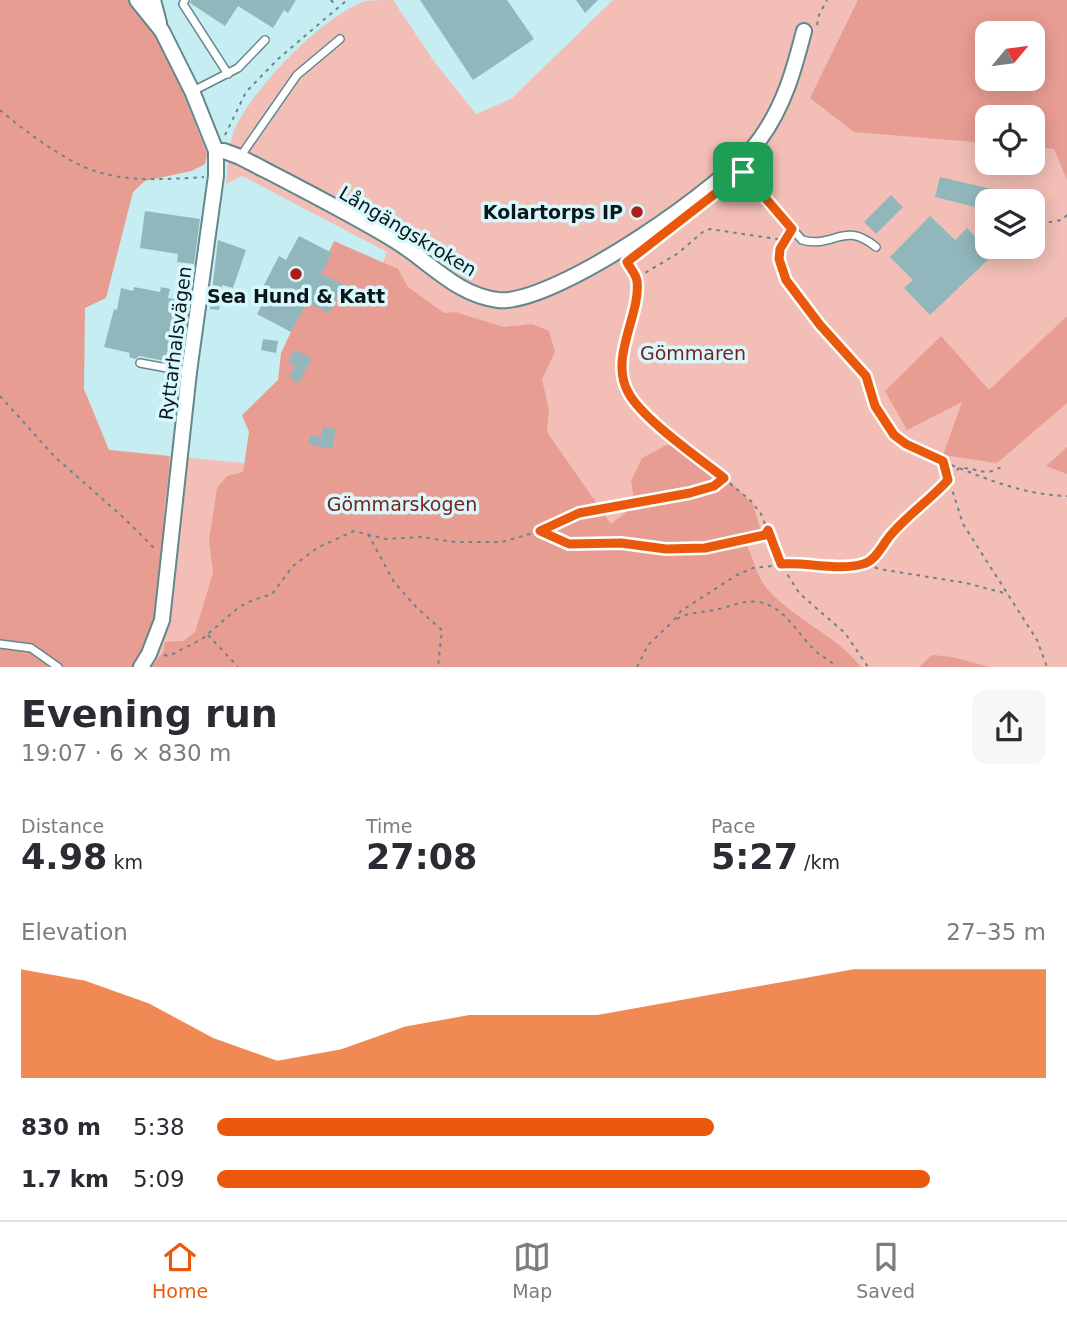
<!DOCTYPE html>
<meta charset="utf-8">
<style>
:root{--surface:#fff;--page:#f7f7f7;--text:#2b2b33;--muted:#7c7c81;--line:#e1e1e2;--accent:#ea580c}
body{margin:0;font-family:"DejaVu Sans",sans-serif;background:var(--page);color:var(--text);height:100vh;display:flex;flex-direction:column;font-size:26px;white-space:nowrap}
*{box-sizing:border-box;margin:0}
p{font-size:23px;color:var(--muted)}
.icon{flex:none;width:38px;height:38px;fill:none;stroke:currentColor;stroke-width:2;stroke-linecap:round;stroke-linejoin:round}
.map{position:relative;height:667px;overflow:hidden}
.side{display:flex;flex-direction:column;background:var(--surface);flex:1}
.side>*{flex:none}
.needle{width:46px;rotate:61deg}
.tools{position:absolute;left:975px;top:21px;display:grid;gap:14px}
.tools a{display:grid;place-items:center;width:70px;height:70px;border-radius:14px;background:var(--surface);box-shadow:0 4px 18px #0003;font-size:35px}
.pin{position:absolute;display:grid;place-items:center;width:60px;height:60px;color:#fff;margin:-30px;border-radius:14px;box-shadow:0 4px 10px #0006}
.round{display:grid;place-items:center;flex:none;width:74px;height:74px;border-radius:14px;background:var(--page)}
.head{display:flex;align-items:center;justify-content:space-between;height:119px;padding:0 21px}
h1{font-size:38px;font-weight:700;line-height:52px}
.stats{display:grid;grid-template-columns:repeat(3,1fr);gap:10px;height:119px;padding:7px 21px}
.stats div{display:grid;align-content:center}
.stats b{font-size:35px;font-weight:700}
.stats small{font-size:19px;font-weight:400}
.stats p{font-size:19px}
.chart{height:196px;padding:14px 21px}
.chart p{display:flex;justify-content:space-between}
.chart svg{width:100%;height:126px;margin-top:7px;fill:var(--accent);opacity:.7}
ul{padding:0 21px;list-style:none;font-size:23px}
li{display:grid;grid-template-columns:112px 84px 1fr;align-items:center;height:52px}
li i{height:18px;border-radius:9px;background:var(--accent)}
.menu{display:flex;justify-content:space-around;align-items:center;height:98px;border-top:2px solid var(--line);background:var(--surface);font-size:19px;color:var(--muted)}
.menu a{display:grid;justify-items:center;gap:4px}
.menu .on{color:var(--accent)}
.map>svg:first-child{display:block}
.green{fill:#f2beb6;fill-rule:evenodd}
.forest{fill:#e89d93;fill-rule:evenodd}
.building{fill:#91b7bc}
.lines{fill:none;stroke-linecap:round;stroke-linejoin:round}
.service-casing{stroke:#63878c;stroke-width:10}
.minor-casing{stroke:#63878c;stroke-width:18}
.path{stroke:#6a8588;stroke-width:2;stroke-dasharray:3.5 5;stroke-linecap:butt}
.service{stroke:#fff;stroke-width:7}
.minor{stroke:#fff;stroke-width:14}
.route-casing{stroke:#fff;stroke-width:14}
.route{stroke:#ea580c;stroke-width:9}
.poi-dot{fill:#ae1d19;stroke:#d9f8fd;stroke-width:2.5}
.labels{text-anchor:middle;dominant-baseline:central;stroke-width:7;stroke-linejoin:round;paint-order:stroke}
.poi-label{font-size:19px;font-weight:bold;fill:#0a181a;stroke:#d9f8fd;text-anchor:end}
.street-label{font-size:19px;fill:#0a181a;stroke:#d9f8fd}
.park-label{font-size:19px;fill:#78221c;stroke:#d9f8fd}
</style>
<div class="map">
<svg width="1067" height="667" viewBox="0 0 1067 667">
<rect width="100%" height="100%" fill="#c6edf2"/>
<path class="green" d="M0,0H129L172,65L207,154L205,164L191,171L159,165L144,146L47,383L109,450L337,472L361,324L387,252L242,176L226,184C228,167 228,146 234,131C251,90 324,14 366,1C374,0 384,0 393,0L433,60L476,114L511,99L613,0H1067V667H0ZM987,33H1032V79H987ZM987,117H1032V163H987ZM987,201H1032V247H987Z"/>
<g class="forest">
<path d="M0,0H129L136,5L172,65L207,154L205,164L191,171L145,181L133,192L106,298L85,308L84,389L109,450L169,456C170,476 165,495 164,515C161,562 165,629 136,667H0Z"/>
<path d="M858,0H1067V180L1054,149L1033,147L1032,117H987V143L854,132L810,98ZM1032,33V79H987V33Z"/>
<path d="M334,241L398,269L408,287L444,313L455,312L504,327L532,324L549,331L555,352L542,379L549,411L547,432L611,524L635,505L631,481L642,458L667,445L698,451L753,504L761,531L747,545C753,558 758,579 768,590C795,620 836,635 861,667H152L163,652L165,642L183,641L195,632L213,573L209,541L217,488L227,476L243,472L249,432L242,415L278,380L281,353Z"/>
<polygon points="1067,316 1067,403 997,463 943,455 962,402 907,430 885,391 941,336 989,390"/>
<polygon points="1067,447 1067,474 1046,466"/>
<polygon points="932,655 952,657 989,667 919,667"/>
</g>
<g class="building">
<polygon points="191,0 296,0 288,13 284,10 273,28 238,6 225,26 190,3"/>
<polygon points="420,0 507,0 534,39 473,80"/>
<polygon points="576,0 598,0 585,13"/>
<polygon points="940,177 992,189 989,201 987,201 987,210 935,197"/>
<polygon points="891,195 903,207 876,234 864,222"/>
<polygon points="145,211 200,219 194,264 177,262 178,254 140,248"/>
<polygon points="930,216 955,240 967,228 993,255 930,315 904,288 913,280 890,257"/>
<polygon points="299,236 332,253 321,274 343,284 329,313 307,302 291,332 257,314 269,290 263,287 279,256 286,260"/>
<polygon points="218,240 246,250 233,288 222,285 219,310 210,309"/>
<polygon points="134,287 160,292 161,287 170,289 168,298 186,301 185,314 176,313 165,361 139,356 136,359 129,357 130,353 104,347 114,309 117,310 121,288 133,291"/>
<polygon points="263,339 278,341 276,353 261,350"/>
<polygon points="294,350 312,358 299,383 289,377 295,366 288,362"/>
<polygon points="323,427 336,429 332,449 309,444 310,435 321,437"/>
</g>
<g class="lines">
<g class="service-casing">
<g id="service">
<polyline points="185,0 183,4 228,74"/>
<polyline points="193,91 238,68 265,40"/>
<polyline points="240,157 297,75 340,39"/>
<path d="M736,164L802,240C835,249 843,220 876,247"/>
<polyline points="140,363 189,372"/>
<polyline points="0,644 31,648 58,667"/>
</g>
</g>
<g class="minor-casing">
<g id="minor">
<polyline points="137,0 162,31 192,91 216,151 216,176 189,372 162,620 149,654 141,667"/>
<polyline points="153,0 159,23"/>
<path d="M216,151H224L240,157C292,184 344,210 394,240C429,261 456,295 498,300C554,306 728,184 760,139C784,106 794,70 804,31"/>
</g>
</g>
<g class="path">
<polyline points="331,0 336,6"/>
<polyline points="817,25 819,15 827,0"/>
<path d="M0,110C26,132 68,164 101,173C133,182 171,179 204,177"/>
<polyline points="225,135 246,92 278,59 347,0"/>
<polyline points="1032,225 1062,220 1067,215"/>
<polyline points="786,239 780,249 779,259 786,280 820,325 866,375 875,406 881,417 894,435 906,444 943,461 963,524 1037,640 1047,667"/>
<polyline points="627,263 637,278 637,290 624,353 622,372 626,390 643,411 751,501 761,514 781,564 799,593 845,633 868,667"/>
<polyline points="638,277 677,254 704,231 710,229 777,239 784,239"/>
<polyline points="0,396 55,457 124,518 155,549"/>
<path d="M944,462C984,478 1023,495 1067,496"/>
<polyline points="540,531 579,513 690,493 714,486 724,479"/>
<polyline points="368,534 394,582 417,608 442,630 438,667"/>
<polyline points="867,564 879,569 966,583 1008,594"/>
<path d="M677,619C690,611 705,613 719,609C732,606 743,600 757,602C786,605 798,637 819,654C825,658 831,661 836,667"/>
<path d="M674,620L681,611L735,576L753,568L802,563L836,566L866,564L873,559L894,531L936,494L959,468C978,467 983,478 1003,466"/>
<polyline points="208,635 238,667"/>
<polyline points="164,655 169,656 202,639 239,607 253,600 272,594 293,566 317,548 354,531 386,539 421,537 455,542 502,542 540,531 569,544 621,543 666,549 705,548 765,535 768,530"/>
<polyline points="637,667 648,645 672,622"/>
</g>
<use href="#service" class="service"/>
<use href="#minor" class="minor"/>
</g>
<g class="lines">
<g class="route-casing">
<path id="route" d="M743,172L792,229L780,249L779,259L786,280L820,325L866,376L875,406L894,435L906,444L943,461L948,480C930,500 906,516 889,537C882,546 875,561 863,564C837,571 808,562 781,564L768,530L765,535L705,548L666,549L621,543L569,544L540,531L579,513L690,493L714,486L724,478C700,459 641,418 628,392C609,357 641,315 637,281C636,274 630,268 627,262Z"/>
</g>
<use href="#route" class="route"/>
</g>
<g class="poi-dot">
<circle cx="637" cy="212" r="7"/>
<circle cx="296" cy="274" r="7"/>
</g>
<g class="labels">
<g class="poi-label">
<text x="623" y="212">Kolartorps IP</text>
<text x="296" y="296" text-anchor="middle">Sea Hund &amp; Katt</text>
</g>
<g class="street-label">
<text transform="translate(408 231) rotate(31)">Långängskroken</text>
<text transform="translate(175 343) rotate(-83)">Ryttarhalsvägen</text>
</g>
<g class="park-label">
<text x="693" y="353">Gömmaren</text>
<text x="402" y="504">Gömmarskogen</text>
</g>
</g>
</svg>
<div class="tools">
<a><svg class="needle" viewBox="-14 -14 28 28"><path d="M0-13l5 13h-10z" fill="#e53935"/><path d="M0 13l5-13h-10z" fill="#7c7c81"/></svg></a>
<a><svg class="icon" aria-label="locate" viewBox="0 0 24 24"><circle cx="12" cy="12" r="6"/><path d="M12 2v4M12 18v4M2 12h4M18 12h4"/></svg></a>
<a><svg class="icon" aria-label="layers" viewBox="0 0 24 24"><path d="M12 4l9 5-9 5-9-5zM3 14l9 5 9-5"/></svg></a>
</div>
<div class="pin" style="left:743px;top:172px;background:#1e9e55"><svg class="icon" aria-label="arrive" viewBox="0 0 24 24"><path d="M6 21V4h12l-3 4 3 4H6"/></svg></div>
</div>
<section class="side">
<div class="head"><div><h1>Evening run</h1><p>19:07 · 6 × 830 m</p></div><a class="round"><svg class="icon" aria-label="share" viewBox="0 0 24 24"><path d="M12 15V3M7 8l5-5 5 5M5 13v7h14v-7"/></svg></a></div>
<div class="stats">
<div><p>Distance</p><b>4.98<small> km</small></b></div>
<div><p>Time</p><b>27:08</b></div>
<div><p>Pace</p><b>5:27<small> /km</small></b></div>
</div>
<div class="chart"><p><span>Elevation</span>27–35 m</p>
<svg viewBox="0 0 160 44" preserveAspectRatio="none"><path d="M0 44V6L10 10L20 18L30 30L40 38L50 34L60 26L70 22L80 22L90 22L100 18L110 14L120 10L130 6L140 6L150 6L160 6V44z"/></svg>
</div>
<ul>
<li><b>830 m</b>5:38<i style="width:60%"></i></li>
<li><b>1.7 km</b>5:09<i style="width:86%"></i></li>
</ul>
</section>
<nav class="menu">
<a class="on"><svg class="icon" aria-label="home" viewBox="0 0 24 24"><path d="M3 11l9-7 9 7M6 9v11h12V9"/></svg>Home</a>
<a><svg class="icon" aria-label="map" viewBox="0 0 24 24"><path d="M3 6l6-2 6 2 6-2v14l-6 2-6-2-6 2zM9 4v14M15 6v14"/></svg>Map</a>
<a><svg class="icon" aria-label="saved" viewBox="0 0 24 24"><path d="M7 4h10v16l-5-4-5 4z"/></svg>Saved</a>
</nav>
